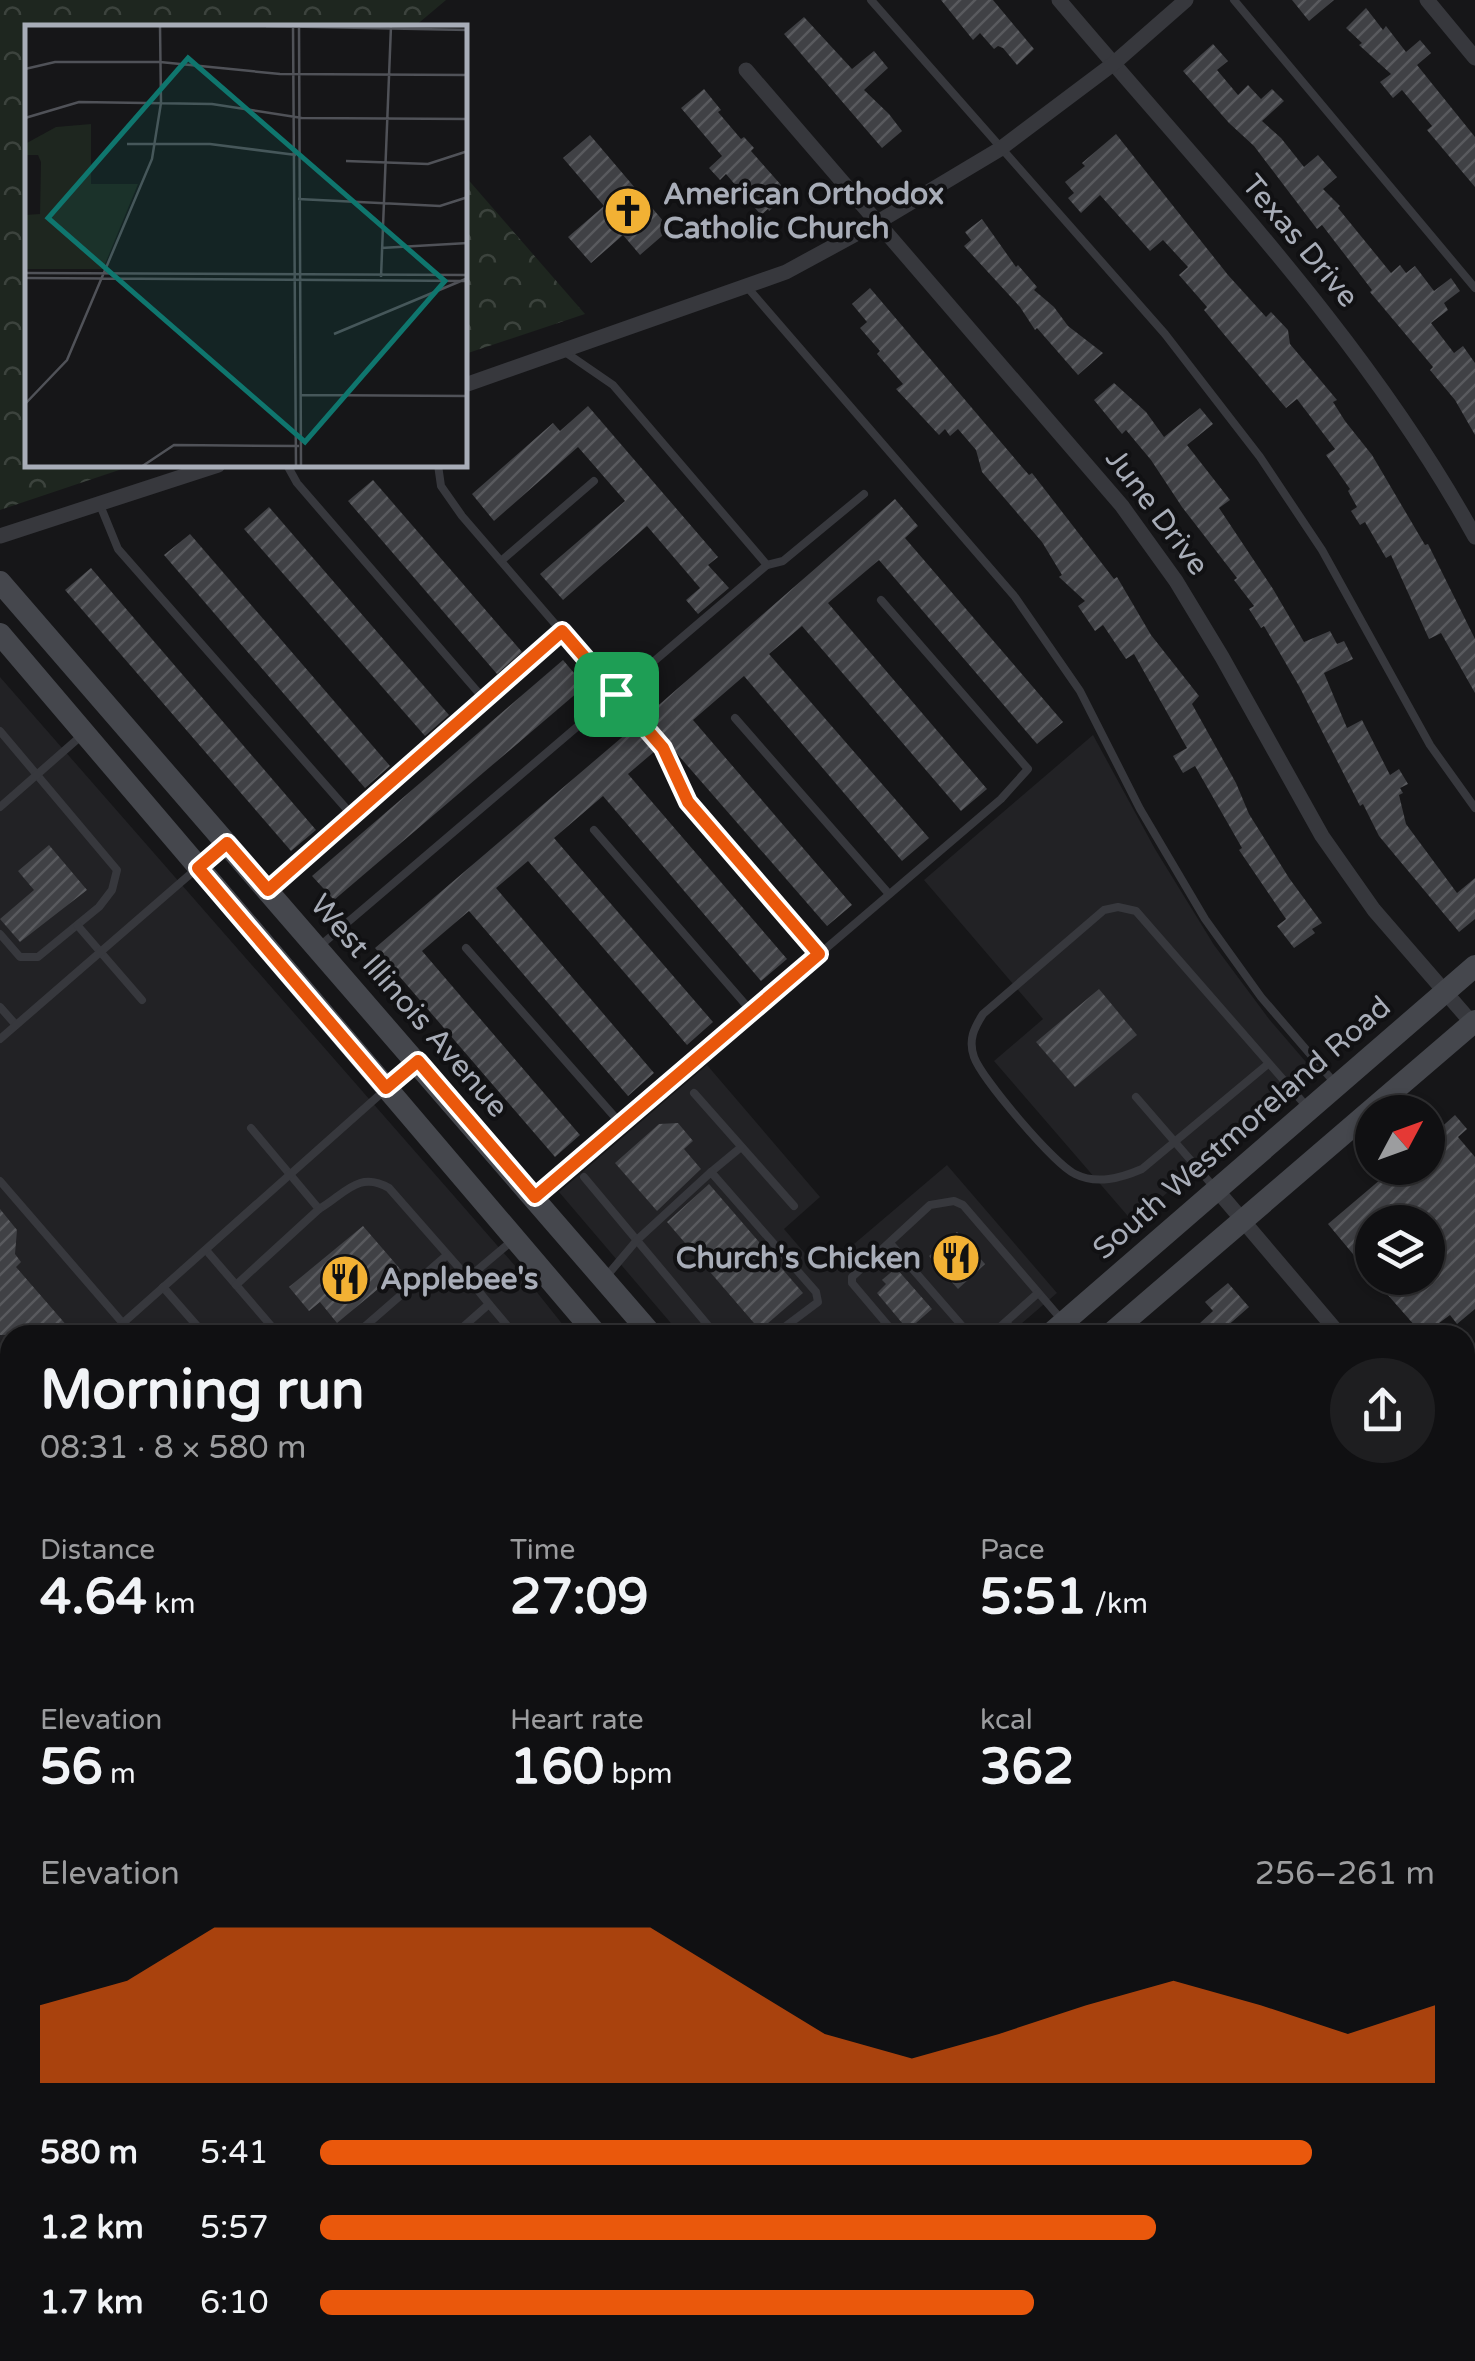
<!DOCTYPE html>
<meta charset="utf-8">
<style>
:root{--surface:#101012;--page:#1e1e20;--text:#f1f3f6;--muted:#9c9d9f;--line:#303032;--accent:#ea580c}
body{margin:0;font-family:"Varela Round",sans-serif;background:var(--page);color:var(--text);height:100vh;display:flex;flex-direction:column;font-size:38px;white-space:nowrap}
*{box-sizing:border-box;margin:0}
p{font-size:32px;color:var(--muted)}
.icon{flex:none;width:55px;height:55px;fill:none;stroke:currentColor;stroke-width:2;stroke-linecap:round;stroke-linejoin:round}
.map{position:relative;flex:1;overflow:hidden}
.side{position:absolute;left:0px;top:1325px;width:1475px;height:1038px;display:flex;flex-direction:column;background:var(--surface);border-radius:30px 30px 0 0;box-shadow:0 2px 8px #0004,0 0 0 2px var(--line)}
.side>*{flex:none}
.needle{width:65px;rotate:49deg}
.fabs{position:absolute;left:1355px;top:1095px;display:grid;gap:20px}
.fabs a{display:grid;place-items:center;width:90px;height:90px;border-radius:50%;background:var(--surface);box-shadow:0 2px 8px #0004,0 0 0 2px var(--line);font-size:50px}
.pin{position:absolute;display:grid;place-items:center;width:85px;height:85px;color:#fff;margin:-42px;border-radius:20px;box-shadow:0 5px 15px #0006}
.round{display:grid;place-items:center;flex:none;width:105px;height:105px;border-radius:52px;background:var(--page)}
.overview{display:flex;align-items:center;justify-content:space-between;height:170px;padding:0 40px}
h1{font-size:55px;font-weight:700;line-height:75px}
.figures{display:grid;grid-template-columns:repeat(3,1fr);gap:15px;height:170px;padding:10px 40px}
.figures div{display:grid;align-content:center}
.figures b{font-size:50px;font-weight:700}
.figures small{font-size:28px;font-weight:400}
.figures p{font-size:28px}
.chart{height:280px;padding:20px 40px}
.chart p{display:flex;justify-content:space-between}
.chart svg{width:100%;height:180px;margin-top:10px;fill:var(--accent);opacity:.7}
ul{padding:0 40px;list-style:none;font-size:32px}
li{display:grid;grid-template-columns:160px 120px 1fr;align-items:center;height:75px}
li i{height:25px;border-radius:12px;background:var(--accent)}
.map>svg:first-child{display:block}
.built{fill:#222225}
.industrial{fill:url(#industrial-furrows)}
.park{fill:url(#park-crowns)}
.building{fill:url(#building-hatch)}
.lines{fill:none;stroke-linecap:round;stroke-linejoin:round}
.path{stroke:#3d3f44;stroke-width:4;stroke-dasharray:5 8;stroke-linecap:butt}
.lane{stroke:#37383d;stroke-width:8}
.street{stroke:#37383d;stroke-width:15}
.secondary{stroke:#45474d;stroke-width:22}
.tram{stroke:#4a4c52;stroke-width:2.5}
.route-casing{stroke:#fff;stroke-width:20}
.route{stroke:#ea580c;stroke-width:12}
.labels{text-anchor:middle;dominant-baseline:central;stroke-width:8;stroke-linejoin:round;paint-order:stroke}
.poi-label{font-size:30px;font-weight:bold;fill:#a8adb8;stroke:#111113;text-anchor:start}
.street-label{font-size:30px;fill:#a8adb8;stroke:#111113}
.inset-road{fill:none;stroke:#505258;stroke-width:2.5}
.view{fill:#0f766e;fill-opacity:0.15;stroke:#0f766e;stroke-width:5}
.inset-edge{fill:none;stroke:#a8adb8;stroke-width:5}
</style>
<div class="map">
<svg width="1475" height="2361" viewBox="0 0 1475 2361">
<defs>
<pattern id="industrial-furrows" width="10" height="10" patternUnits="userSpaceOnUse" patternTransform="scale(2.5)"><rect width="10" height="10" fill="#222225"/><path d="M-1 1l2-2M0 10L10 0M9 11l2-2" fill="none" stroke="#3f3f43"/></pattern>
<pattern id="park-crowns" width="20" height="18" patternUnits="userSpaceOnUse" patternTransform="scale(2.5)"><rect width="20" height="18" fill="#1e261f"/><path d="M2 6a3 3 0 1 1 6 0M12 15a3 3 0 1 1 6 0" fill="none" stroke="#3c433d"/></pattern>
<pattern id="building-hatch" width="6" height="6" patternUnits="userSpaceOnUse" patternTransform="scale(2.5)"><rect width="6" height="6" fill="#404145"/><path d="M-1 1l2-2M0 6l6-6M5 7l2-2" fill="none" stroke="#595a5e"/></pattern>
</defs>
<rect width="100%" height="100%" fill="#161618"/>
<g class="built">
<polygon points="0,677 524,1276 571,1335 10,1335 10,1767 0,1762"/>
<polygon points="1093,735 1155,849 1214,945 1269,1019 1312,1069 1133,1222 994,1061 1043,1019 924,880"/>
<polygon points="707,1065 820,1197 784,1229 821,1272 947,1165 1057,1293 1008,1335 681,1335 559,1192"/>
</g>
<g class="industrial">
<polygon points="0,1762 10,1767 10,2233 0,2241"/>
<polygon points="935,2352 943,2361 464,2361 456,2353"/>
</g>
<g class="park">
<polygon points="0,0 446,0 414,27 28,28 28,465 134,465 0,510"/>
<polygon points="465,176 585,314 465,354"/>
</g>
<g class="building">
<polygon points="941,0 993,0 1034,49 1017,65 1003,48 998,46 994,49 980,33 973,40"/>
<polygon points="1292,0 1334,0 1309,21"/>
<polygon points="1366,8 1383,30 1386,26 1406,52 1420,40 1431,53 1417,65 1475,137 1475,187 1427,130 1432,126 1402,90 1393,98 1380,82 1391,74 1359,45 1362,43 1346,28"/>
<polygon points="804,17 852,69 874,51 888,68 864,90 889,114 902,131 882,148 784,34"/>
<polygon points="1213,44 1228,61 1217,70 1238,95 1248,85 1261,99 1272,89 1284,101 1262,121 1281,138 1304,167 1318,155 1337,177 1323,189 1340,206 1338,208 1391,273 1400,265 1406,273 1415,266 1434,291 1451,278 1460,291 1444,303 1448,310 1431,323 1454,353 1463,346 1475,363 1475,435 1455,400 1430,370 1433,367 1370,292 1372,290 1322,225 1317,229 1254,146 1229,123 1183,71"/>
<polygon points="704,89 721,110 718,112 741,139 744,137 754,148 751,151 789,194 769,211 768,209 761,215 726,174 720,180 709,168 722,156 681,108"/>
<polygon points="1116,134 1228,275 1266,317 1271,312 1288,330 1290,344 1337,400 1333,402 1345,421 1372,455 1425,545 1428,544 1475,639 1475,693 1441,633 1429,639 1391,555 1386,558 1365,522 1360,525 1351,511 1357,507 1348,491 1350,489 1326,455 1335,449 1297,399 1286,408 1222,332 1204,310 1207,307 1179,275 1188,267 1163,240 1150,251 1100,195 1081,213 1068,198 1074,193 1065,182 1085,166 1082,163"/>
<polygon points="590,135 670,229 640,255 623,235 591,263 568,237 604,206 563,158"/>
<polygon points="982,219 1016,267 1018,265 1037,287 1034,290 1054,307 1068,326 1103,353 1078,375 1037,328 1035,330 1020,307 964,246 971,240 965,232"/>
<polygon points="870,288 1022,467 1029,475 1032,473 1114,579 1117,577 1151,635 1199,696 1192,704 1236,783 1249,814 1289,878 1322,923 1312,929 1315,933 1294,948 1277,926 1286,919 1239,850 1242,848 1195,766 1183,773 1173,756 1187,748 1134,654 1126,659 1103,625 1095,631 1078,606 1085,601 1059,577 1062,575 1042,542 982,472 976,450 958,429 950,436 945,429 939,435 896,389 903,384 877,354 880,351 860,328 867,322 852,304"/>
<polygon points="1114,383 1146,412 1164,437 1200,408 1213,424 1187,445 1230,500 1219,508 1273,589 1304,642 1330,631 1337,644 1344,641 1353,659 1324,673 1347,728 1362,720 1390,775 1399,769 1408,784 1400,788 1403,793 1399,795 1406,824 1457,893 1475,878 1475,919 1459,932 1379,836 1363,804 1360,806 1299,686 1264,626 1261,628 1249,609 1254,606 1234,580 1237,578 1182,507 1151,460 1126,430 1122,434 1094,400"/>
<polygon points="588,406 718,557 708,565 729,588 698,614 686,600 700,588 647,526 563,600 540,574 625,501 578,447 494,521 472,494 553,423 560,431"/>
<polygon points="373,480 522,652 497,674 348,501"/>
<polygon points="895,499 918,526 905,538 1063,722 1037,744 879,560 828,603 987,789 961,811 802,626 769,654 929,838 902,861 744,676 693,720 852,905 827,926 645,717"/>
<polygon points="269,507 449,715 425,736 244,529"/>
<polygon points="190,534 390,766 365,788 164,555"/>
<polygon points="91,568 316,830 291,851 65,590"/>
<polygon points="563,660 585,686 334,900 312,876"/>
<polygon points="634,727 655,751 628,774 787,959 761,981 603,796 554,838 713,1022 687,1045 528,861 496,888 654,1073 628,1096 469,911 422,951 580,1135 555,1157 375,948"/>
<polygon points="49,845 87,890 20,942 0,919 34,890 18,871"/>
<polygon points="1099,989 1137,1035 1075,1087 1036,1042"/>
<polygon points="1455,1115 1467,1129 1458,1137 1475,1157 1475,1309 1457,1324 1450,1315 1423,1335 1373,1278 1428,1278 1428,1222 1372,1222 1372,1277 1328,1224 1394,1168 1428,1168 1428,1139"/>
<polygon points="678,1123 693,1141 684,1149 701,1169 657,1211 615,1163 659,1124"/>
<polygon points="709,1184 803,1293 760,1330 667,1222"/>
<polygon points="0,1209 17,1230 15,1254 21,1262 16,1267 75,1335 0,1335"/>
<polygon points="363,1226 401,1270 337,1323 320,1302 309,1311 289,1287"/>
<polygon points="957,1232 985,1264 958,1289 929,1256"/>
<polygon points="896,1268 932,1309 908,1330 877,1293 886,1284 882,1280"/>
<polygon points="1228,1283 1249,1307 1217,1335 1187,1335 1213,1311 1205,1302"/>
</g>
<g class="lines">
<g class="path">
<polyline points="18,2352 27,2361"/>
<polyline points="1276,2361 1279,2353"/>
</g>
<g class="lane">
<polyline points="871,0 1165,334 1260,457 1322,550 1430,745 1475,808"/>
<polyline points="1234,0 1475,288"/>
<polyline points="747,287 1015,597 1080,691 1140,809 1205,919 1261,997 1334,1082"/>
<polyline points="287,465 297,483 483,698 562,631"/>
<polyline points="438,465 441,486 462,516 663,749 688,802 819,954"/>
<polyline points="100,505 118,549 351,814 483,698"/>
<polyline points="501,561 594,481"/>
<polyline points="767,565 783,561 864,494"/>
<polyline points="735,718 889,894"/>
<polyline points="0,731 117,870 112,890 99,907 38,957 20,957 0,934"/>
<polyline points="0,807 81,736"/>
<polyline points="594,830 752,1012"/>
<polyline points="270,888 351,814"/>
<polyline points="78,926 142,1000"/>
<polyline points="321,945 767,565 613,385 565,352"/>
<polyline points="466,948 621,1124"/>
<polyline points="0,1007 16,1025"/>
<polyline points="0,1039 195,870"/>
<path d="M1268,1064L1142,1169C1121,1178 1097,1185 1075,1174C1054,1164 982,1079 974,1057C968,1040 974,1028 983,1014L1104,910L1118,907L1136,911L1308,1108"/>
<polyline points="694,1093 794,1206"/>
<polyline points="1136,1097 1213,1186"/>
<path d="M251,1128L319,1209C344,1195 358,1170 389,1188L468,1278L513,1240"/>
<polyline points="711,1172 740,1148"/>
<polyline points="584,1177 716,1335"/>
<polyline points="0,1181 133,1335"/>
<polyline points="536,1196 1001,799 1028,769 881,600"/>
<polyline points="890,1243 970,1335"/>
<polyline points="206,1250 279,1335"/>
<polyline points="605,1278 637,1240 711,1172 816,1292 818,1302 774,1335"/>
<polyline points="236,1285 319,1209"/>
<polyline points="163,1287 205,1335"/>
<polyline points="489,1304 515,1335"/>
<polyline points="1006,1322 1017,1335"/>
<polyline points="123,1323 385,1090"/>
<polyline points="355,1335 447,1255"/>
<polyline points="454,1335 489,1304 468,1278"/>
<polyline points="896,1335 852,1283 852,1277 930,1205 954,1201 963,1205 1061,1319"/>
<polyline points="991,1335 1038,1293"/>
<polyline points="0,1522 10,1527"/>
<polyline points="1465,1837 1475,1849"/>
<polyline points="0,1845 10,1843"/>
<polyline points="0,2175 10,2178"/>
<polyline points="1001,2352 1008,2361"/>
<polyline points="212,2361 223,2358 228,2361"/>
<polyline points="670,2361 680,2352"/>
<polyline points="1343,2361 1345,2352"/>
</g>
<g class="street">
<path d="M1059,0C1205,173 1366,338 1475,537"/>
<polyline points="1427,0 1475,58"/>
<polyline points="746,70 1122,506 1176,581 1222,657 1322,836 1374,910 1472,1023"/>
<polyline points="465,385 786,272 878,222 1000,149 1113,64 1186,0"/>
<polyline points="0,536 218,465"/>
<polyline points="1216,1189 1340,1335"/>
<polyline points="1465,1548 1475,1564"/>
<polyline points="1465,1784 1475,1775"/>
<polyline points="1465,2006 1475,2017"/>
</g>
<g class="secondary">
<polyline points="0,582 652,1335"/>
<polyline points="0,634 597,1335"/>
<polyline points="1049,1335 1475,966"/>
<polyline points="1109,1335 1475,1021"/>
<polyline points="0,2276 10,2268"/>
<polyline points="1465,2282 1475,2293"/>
<polyline points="0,2328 10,2319"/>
<polyline points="1465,2342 1475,2354"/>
<polyline points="418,2352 425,2361"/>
</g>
<g class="tram">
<polyline points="1303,2352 1320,2361"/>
<polyline points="1373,2352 1390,2361"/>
</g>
</g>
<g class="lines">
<g class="route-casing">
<polygon id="route" points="562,631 663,748 688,802 819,954 535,1197 418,1061 386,1088 198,868 227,843 268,890"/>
</g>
<use href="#route" class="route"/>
</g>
<defs>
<g id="church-disc" transform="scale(2.5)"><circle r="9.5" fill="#f2b134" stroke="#111113"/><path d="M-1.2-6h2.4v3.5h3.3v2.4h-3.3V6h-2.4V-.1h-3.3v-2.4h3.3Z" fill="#111"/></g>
<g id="restaurant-disc" transform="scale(2.5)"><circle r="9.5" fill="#f2b134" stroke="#111113"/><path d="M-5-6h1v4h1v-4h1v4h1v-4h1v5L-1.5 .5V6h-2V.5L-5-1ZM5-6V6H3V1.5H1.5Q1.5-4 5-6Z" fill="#111"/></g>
</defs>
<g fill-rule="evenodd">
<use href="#church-disc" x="628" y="211"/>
<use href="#restaurant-disc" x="956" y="1258"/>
<use href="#restaurant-disc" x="345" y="1279"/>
</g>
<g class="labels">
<g class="poi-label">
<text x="663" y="194">American Orthodox<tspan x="663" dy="34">Catholic Church</tspan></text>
<text x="921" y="1258" text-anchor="end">Church's Chicken</text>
<text x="380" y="1279">Applebee's</text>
</g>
<g class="street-label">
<text transform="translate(1300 241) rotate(50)">Texas Drive</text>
<text transform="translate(1157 512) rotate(53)">June Drive</text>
<text transform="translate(409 1006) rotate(49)">West Illinois Avenue</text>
<text transform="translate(1242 1128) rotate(-41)">South Westmoreland Road</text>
</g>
</g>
<g transform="translate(25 25)">
<rect width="442" height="442" fill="#161618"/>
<path d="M66,99V159H113L78,244H0V190L15,189L16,137L13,130H0V119L31,102Z" fill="#1e261f"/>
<path class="inset-road" d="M241,1L443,5M268,1L271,442M274,1L276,442M0,44L30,37H135L255,49L443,50M0,93L54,77L187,79L277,93L443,94M102,119H185L271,130M321,136L403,139L443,126M273,174L415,181L443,172M356,223L443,218M0,248L443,250M356,252L366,1M0,253L443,256M309,309L443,253M276,370L443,371M0,379L42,335L127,134L136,78L135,1M116,442L149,420L274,421"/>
<path class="view" d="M163,33L420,256L280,417L23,193Z"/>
<rect width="442" height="442" class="inset-edge"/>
</g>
</svg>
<div class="fabs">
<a><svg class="needle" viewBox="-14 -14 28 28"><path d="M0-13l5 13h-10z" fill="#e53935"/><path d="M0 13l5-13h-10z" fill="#9c9d9f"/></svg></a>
<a><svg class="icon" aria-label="layers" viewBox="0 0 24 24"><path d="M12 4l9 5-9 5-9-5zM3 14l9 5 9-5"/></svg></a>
</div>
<div class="pin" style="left:616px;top:694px;background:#1e9e55"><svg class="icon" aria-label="arrive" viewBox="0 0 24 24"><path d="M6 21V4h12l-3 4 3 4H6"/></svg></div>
<section class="side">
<div class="overview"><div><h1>Morning run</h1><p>08:31 · 8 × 580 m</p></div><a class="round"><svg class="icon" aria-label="share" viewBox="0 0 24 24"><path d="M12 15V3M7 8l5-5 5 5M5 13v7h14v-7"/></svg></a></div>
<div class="figures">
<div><p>Distance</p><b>4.64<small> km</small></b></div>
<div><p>Time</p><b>27:09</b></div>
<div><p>Pace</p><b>5:51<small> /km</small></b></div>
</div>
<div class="figures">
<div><p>Elevation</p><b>56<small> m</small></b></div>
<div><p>Heart rate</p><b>160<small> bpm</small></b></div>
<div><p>kcal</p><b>362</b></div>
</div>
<div class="chart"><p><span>Elevation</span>256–261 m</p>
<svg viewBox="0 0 160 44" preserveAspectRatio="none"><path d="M0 44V25L10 19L20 6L30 6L40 6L50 6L60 6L70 6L80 19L90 32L100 38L110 32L120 25L130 19L140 25L150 32L160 25V44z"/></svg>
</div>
<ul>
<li><b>580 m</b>5:41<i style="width:89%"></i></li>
<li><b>1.2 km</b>5:57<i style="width:75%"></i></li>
<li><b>1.7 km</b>6:10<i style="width:64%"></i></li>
</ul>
</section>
</div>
